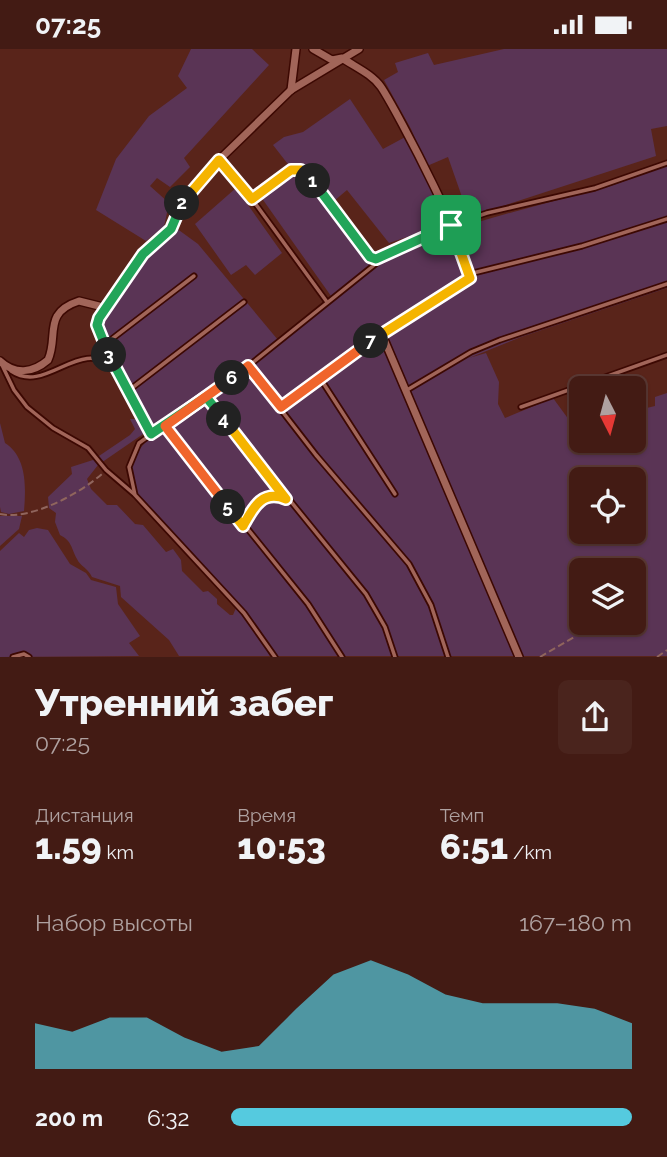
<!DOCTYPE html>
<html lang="ru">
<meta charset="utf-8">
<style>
:root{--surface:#431b14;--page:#4a241d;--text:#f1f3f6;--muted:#afa1a0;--line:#5b3934;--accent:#55cadf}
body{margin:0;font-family:Raleway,sans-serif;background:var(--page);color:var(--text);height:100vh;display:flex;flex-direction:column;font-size:26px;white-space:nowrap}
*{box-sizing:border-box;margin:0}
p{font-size:23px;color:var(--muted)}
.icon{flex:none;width:38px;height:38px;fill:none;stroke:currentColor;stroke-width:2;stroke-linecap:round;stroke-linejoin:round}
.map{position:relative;height:608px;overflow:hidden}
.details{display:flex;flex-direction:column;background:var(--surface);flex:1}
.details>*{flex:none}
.needle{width:46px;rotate:174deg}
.controls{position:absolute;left:569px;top:327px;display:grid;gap:14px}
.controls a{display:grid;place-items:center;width:77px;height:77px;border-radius:10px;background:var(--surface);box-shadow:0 2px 5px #0004,0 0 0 2px var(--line);font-size:35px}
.pin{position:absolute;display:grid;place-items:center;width:60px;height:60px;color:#fff;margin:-30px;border-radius:14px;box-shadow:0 4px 10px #0006}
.km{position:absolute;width:35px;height:35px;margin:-18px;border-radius:50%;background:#222;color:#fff;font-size:19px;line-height:35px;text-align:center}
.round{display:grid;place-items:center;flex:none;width:74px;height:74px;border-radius:10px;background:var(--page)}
.overview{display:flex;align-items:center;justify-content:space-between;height:119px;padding:0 35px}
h1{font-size:38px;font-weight:800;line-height:52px}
.figures{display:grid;grid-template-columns:repeat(3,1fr);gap:10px;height:119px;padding:7px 35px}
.figures div{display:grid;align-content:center}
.figures b{font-size:35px;font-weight:800}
.figures small{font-size:19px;font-weight:400}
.figures p{font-size:19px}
.chart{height:196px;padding:14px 35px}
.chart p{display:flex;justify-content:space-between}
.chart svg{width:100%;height:126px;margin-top:7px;fill:var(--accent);opacity:.7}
ul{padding:0 35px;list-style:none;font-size:23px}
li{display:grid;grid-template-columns:112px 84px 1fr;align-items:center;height:52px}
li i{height:18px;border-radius:9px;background:var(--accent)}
.status{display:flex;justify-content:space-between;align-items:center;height:49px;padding:0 35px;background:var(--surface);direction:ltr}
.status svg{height:19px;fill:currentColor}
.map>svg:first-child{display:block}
.green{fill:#5a3455;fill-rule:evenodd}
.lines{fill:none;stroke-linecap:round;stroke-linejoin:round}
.service-casing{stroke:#3c0802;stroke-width:7}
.minor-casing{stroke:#3c0802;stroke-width:10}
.path{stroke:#90655d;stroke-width:2;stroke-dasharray:7 3.5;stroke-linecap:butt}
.service{stroke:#a16559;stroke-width:3.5}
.minor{stroke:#a16559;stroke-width:7}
.split-1-casing{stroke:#fff;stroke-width:14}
.split-2-casing{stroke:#fff;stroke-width:14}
.split-3-casing{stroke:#fff;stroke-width:14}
.split-4-casing{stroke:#fff;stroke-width:14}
.split-5-casing{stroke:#fff;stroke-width:14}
.split-6-casing{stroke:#fff;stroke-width:14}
.split-7-casing{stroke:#fff;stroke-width:14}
.split-8-casing{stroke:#fff;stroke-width:14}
.split-1{stroke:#22a559;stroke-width:9}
.split-2{stroke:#f5b400;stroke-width:9}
.split-3{stroke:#22a559;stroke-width:9}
.split-4{stroke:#22a559;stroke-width:9}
.split-5{stroke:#f5b400;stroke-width:9}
.split-6{stroke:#f0652b;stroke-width:9}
.split-7{stroke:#f0652b;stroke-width:9}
.split-8{stroke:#f5b400;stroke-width:9}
</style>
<div class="status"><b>07:25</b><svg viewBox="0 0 49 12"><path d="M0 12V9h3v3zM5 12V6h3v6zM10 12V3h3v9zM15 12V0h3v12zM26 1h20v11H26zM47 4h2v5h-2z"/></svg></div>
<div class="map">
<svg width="667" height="608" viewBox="0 0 667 608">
<rect width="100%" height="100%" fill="#59241a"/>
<g class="green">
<polygon points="191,0 252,0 269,16 184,109 190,118 170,138 157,129 150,137 169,154 164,178 146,192 96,161 116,110 149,67 187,39 178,27"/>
<polygon points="504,0 667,0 667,77 651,80 656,107 469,168 448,108 427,117 411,80 384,31 398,23 395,14 428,4 434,16"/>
<polygon points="350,50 383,100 409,86 446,175 389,194 347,141 334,152 303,117 297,114 291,119 273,96 284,88 303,83"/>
<path d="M667,116V239L521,288L469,309L486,304L499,333L498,355L505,369L553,349L572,375L581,374V392H634V362L655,357V348L667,344V607H277L236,551L138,447L131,420L134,406L153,385L108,298L101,272L145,206L176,179L198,195L278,291L331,247L261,148L300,117L319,136L371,206C390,215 411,196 430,189C485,169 540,156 596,141C620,135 644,124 667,116ZM581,430H634V483H581ZM581,522H634V574H581Z"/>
<polygon points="236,139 282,204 255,226 246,216 231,226 195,175"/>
<path d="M130,370H140L146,383L98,416L87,430L91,440L107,456H117L135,475L143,476L166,503L173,500L181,511L182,522L203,543L208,542L217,550V555L230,566H233L236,559L260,589L270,607H179L169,591L121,548L120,537L92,528C88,519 80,517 77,510C71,499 72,492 60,486L55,473L56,464L49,459L48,448L72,425L71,418L93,411L130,386L135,380Z"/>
<path d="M0,374L5,394C27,408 26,438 24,462L9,465L1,463L0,458Z"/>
<polygon points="0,467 22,467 19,480 0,497"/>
<polygon points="37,479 48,481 70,515 86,524 91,531 116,538 118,555 140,587 129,594 139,607 0,608 0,502 19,484 24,488 29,481"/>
</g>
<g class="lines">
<g class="service-casing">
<g id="service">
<polyline points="219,111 252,150 291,121 301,121 370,208 381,210"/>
<polyline points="252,150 327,253"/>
<polyline points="469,225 582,197 667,170"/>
<polyline points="106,259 97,276 101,288 151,385"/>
<polyline points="104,296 194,227"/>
<polyline points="2,316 14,341 27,358 53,379 88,399 106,421 134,445"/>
<polyline points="248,318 316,406 409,515 431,556 448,608"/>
<path d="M11,322C47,346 79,287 114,319"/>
<polyline points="320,329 395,445"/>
<polyline points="407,341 471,303 500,291 667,235"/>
<polyline points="128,342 244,253"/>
<polyline points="206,348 366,545 385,578 395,608"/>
<polyline points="282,358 383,284"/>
<polyline points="521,358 667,306"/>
<polyline points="165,377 308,555 342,608"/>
<polyline points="13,608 24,605 29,608"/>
<polyline points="275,608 244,564 135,446 129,418 139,394 246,319 383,209 437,181 487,164 595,139 667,114"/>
</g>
</g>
<g class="minor-casing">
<g id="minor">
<path d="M313,0L332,11L342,9C355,18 372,25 381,38C397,62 476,212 468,231L384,283L383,288L519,608"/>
<polyline points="291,41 296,0"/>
<path d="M0,312C15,326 33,324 48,311C59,287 42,264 79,252L103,258L110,256L143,205L171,180L180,156L219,111L291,41L359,0"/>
</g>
</g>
<g class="path">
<path d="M0,465C30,472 81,444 103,424"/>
<path d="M247,471C255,456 263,443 281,448"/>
<polyline points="540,608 598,574"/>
<polyline points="657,608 667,601"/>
</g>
<use href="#service" class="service"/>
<use href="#minor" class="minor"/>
</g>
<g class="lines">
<g class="split-1-casing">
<polyline id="split-1" points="313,132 370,208 376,210 451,176"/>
</g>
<g class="split-2-casing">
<polyline id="split-2" points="182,154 219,111 252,150 291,121 301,121 313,132"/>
</g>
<g class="split-3-casing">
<polyline id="split-3" points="109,306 97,276 99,269 143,205 171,180 182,154"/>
</g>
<g class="split-4-casing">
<polyline id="split-4" points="109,306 151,385 206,348 224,370"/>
</g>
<g class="split-5-casing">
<path id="split-5" d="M224,370L286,450C262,440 253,459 243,477L228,458"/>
</g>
<g class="split-6-casing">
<polyline id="split-6" points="228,458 165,377 232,329"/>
</g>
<g class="split-7-casing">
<polyline id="split-7" points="232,329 248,317 281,358 371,292"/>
</g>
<g class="split-8-casing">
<polyline id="split-8" points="371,292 470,229 451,176"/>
</g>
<use href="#split-1" class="split-1"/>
<use href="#split-2" class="split-2"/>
<use href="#split-3" class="split-3"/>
<use href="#split-4" class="split-4"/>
<use href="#split-5" class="split-5"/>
<use href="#split-6" class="split-6"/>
<use href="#split-7" class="split-7"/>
<use href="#split-8" class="split-8"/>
</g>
</svg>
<div class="controls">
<a><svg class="needle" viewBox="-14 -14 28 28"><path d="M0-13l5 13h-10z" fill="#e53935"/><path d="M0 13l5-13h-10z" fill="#afa1a0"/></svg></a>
<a><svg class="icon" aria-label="locate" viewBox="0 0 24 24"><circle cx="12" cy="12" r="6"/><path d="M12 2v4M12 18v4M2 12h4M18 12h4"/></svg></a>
<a><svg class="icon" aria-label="layers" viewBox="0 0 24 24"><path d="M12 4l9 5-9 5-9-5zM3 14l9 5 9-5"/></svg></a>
</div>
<div class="pin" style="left:451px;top:176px;background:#1e9e55"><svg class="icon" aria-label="arrive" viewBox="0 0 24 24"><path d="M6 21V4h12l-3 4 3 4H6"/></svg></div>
<b class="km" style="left:313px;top:132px">1</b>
<b class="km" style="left:182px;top:154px">2</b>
<b class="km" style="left:109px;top:306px">3</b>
<b class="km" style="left:224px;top:370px">4</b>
<b class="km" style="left:228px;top:458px">5</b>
<b class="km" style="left:232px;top:329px">6</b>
<b class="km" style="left:371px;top:292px">7</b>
</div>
<section class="details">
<div class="overview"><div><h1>Утренний забег</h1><p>07:25</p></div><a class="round"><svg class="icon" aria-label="share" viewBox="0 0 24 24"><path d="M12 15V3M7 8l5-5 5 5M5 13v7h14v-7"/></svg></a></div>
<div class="figures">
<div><p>Дистанция</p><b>1.59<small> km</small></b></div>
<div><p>Время</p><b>10:53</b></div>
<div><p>Темп</p><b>6:51<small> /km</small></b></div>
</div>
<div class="chart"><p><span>Набор высоты</span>167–180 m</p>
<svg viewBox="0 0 160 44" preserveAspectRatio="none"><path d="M0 44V28L10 31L20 26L30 26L40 33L50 38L60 36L70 23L80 11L90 6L100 11L110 18L120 21L130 21L140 21L150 23L160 28V44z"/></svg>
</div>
<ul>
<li><b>200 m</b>6:32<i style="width:100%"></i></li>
</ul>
</section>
